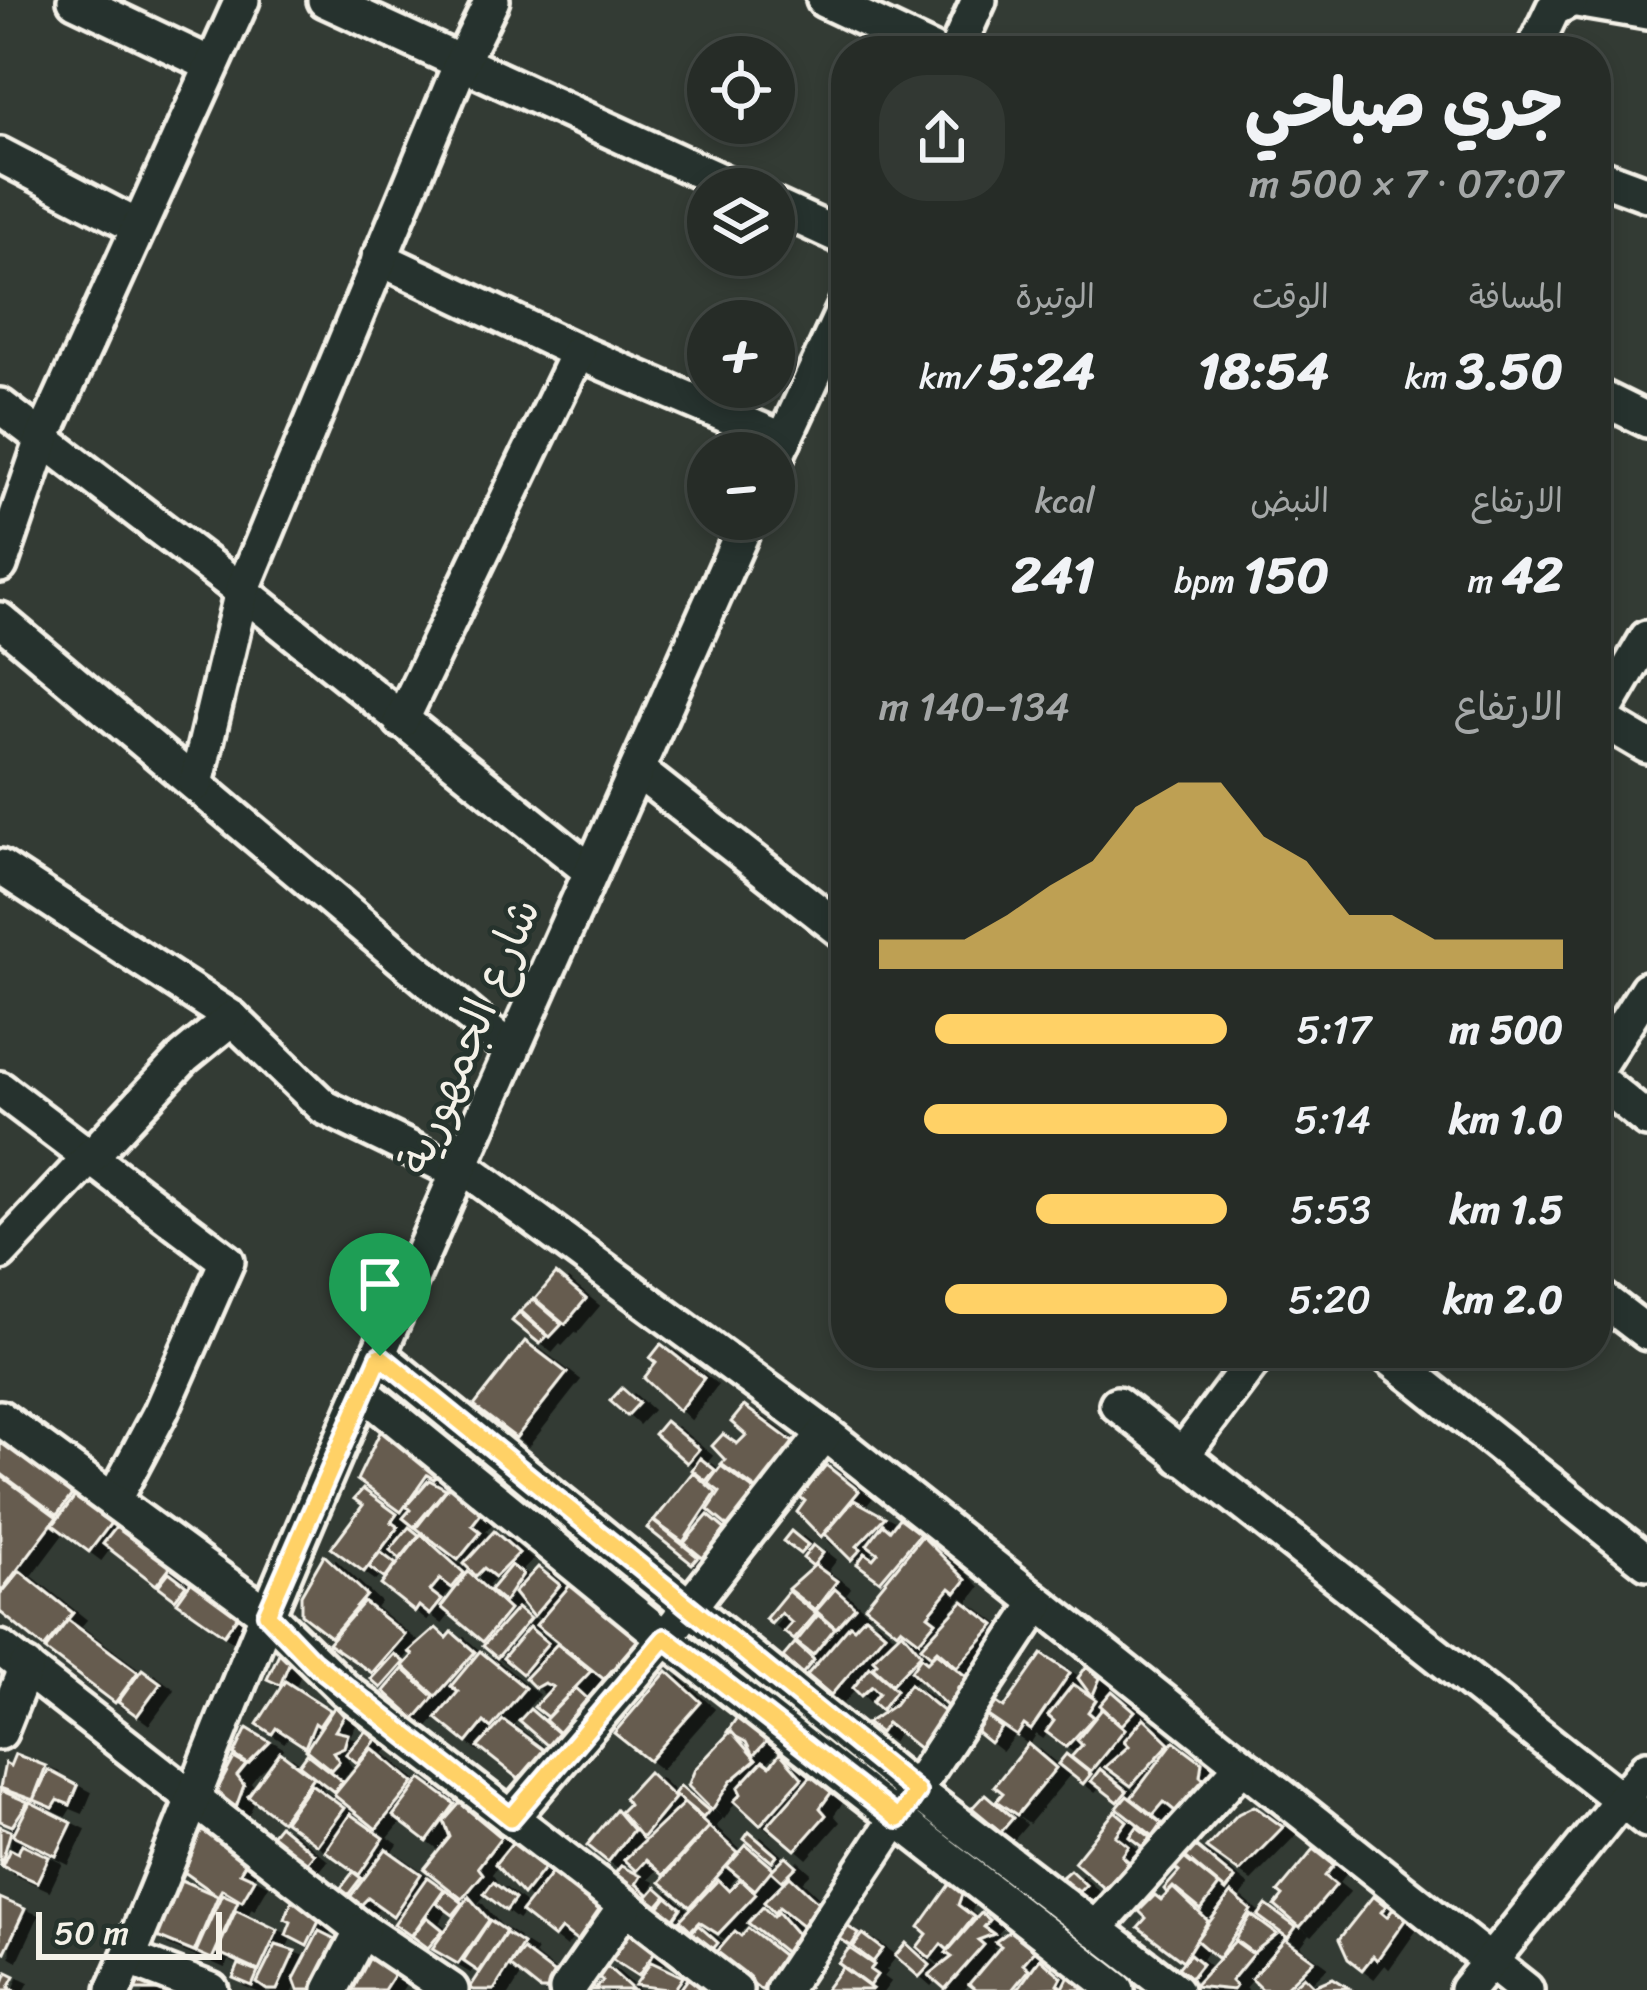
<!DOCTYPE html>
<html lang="ar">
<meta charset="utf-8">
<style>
:root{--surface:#262c27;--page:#323833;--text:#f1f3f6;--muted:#a4a7a7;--line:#424844;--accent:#ffd166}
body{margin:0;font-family:Sriracha,"Playpen Sans Arabic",sans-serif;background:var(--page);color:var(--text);direction:rtl;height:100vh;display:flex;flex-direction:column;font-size:45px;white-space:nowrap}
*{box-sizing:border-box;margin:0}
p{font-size:39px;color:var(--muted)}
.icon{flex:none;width:66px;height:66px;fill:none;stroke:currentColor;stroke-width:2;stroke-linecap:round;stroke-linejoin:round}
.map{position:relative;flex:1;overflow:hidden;direction:ltr}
.details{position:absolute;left:831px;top:36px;width:780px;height:1332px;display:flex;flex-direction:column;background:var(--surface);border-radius:48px;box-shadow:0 6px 18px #0003,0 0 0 3px var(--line);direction:rtl}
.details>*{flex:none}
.fabs{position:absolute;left:687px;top:36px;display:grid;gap:24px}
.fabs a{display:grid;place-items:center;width:108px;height:108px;border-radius:50%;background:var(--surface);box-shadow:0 6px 18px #0003,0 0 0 3px var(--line);font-size:60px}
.scale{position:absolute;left:36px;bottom:30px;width:186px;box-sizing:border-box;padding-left:12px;border:6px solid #f4f1e8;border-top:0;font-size:33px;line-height:42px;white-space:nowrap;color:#f4f1e8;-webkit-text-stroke:9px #26332d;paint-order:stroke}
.pin{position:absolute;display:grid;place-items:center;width:102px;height:102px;color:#fff;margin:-123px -51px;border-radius:50% 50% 50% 0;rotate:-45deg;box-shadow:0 0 12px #0007}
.pin .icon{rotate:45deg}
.round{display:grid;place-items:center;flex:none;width:126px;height:126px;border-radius:48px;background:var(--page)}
.headline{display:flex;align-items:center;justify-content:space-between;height:204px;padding:0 48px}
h1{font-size:66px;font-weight:700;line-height:90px}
.figures{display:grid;grid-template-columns:repeat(3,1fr);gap:18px;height:204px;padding:12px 48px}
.figures div{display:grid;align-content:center}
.figures b{font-size:51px;font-weight:700}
.figures small{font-size:33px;font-weight:400}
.figures p{font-size:33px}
.chart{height:336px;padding:24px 48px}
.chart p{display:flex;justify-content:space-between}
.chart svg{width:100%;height:216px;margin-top:12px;fill:var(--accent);opacity:.7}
ul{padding:0 48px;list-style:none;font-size:39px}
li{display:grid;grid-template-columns:192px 144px 1fr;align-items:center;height:90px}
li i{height:30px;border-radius:15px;background:var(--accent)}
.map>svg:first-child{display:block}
.building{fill:#665c50;stroke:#f4f1e8;stroke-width:3;filter:url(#shadow)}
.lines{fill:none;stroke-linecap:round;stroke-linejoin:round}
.minor-casing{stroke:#f4f1e8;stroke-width:42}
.minor{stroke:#26332d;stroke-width:33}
.route-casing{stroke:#fff;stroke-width:24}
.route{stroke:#ffd166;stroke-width:15}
.labels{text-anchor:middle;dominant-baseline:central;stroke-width:9;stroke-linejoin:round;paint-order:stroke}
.street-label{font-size:45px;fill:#f4f1e8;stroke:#26332d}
</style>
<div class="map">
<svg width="1647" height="1990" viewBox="0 0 1647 1990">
<defs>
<filter id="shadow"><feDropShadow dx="12" dy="7" stdDeviation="0" flood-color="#0009"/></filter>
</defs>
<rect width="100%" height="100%" fill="#333b34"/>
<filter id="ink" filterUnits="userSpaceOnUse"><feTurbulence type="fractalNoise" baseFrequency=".00833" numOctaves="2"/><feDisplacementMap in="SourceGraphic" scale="24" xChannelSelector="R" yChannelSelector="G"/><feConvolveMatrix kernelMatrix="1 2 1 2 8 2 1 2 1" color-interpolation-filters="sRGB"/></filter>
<g filter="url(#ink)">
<g class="building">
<polygon points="556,1274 586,1299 565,1324 535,1299"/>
<polygon points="533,1299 562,1324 550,1337 521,1311"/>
<polygon points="519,1312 547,1336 540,1344 512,1321"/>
<polygon points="525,1341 567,1373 516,1438 474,1406"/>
<polygon points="661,1344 704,1378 679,1411 644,1378 656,1363 650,1358"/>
<polygon points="622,1388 639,1403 627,1416 610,1401"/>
<polygon points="744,1406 794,1443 796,1454 762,1493 721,1464 725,1460 712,1446 723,1434 737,1444 746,1435 731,1422"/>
<polygon points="665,1421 699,1449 687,1463 654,1434"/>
<polygon points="382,1428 446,1463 434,1479 427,1475 401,1512 357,1480"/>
<polygon points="0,1437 74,1492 57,1515 0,1473"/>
<polygon points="700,1458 715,1470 706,1481 692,1470"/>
<polygon points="826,1465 859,1491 821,1537 797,1512 805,1501 800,1497"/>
<polygon points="721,1466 764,1497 737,1534 708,1510 720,1492 708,1483"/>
<polygon points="693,1472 716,1493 683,1542 654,1521"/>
<polygon points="0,1475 57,1517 0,1593"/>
<polygon points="429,1480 446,1489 414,1527 403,1518 410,1510 406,1506"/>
<polygon points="450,1485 483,1511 472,1525 481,1532 458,1560 416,1528"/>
<polygon points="363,1489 397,1514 391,1522 398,1527 364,1572 331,1548 363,1505 354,1499"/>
<polygon points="79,1491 114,1519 89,1552 53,1525"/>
<polygon points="854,1500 885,1517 857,1546 861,1549 851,1560 825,1534"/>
<polygon points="708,1515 733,1536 710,1564 684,1543"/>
<polygon points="899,1518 920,1534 880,1581 857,1564 865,1553 873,1559 878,1553 867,1545 883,1524 890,1530"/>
<polygon points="121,1521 174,1562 156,1585 103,1544"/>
<polygon points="653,1521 698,1557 692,1564 647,1528"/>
<polygon points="409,1527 419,1535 400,1559 390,1550"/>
<polygon points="494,1531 519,1553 495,1577 484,1568 476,1576 464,1564"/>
<polygon points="791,1531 808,1545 800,1554 783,1541"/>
<polygon points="421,1534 464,1573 452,1588 440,1579 430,1591 442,1600 430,1615 419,1606 415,1612 381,1585"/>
<polygon points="922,1536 966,1580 956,1593 950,1588 928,1615 936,1621 919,1641 901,1627 897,1632 865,1606"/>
<polygon points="813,1545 823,1553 813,1566 803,1558"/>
<polygon points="380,1552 396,1564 385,1579 369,1567"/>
<polygon points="324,1555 367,1595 331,1637 301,1614 301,1595"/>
<polygon points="511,1565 523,1574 504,1602 490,1590"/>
<polygon points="815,1565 837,1581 815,1610 788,1589"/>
<polygon points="538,1567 560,1585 533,1617 514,1593"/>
<polygon points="20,1571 73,1613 44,1648 0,1612 0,1595"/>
<polygon points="169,1572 186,1585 175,1599 158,1586"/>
<polygon points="468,1572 509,1610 483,1642 441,1607"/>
<polygon points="197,1574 244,1607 224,1635 177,1602"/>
<polygon points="571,1584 644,1638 606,1681 536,1625"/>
<polygon points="835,1589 855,1607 836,1628 816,1611"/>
<polygon points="788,1591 816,1614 794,1640 784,1632 792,1623 781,1613 771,1624 765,1619"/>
<polygon points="963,1601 995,1625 957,1667 937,1650 931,1656 921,1647"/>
<polygon points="364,1602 405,1635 372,1673 328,1643"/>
<polygon points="517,1608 530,1619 497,1658 483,1646"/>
<polygon points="818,1615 835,1628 813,1655 796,1642"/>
<polygon points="865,1616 885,1633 831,1695 807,1675 850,1625 854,1628"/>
<polygon points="68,1620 138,1672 115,1703 45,1650"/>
<polygon points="529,1627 548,1643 522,1674 503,1658"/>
<polygon points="436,1628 447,1638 452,1632 475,1652 436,1696 403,1666 413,1655 409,1652"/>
<polygon points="902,1631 921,1654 892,1684 873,1667 877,1663 873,1659"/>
<polygon points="795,1643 814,1660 802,1674 783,1657"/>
<polygon points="557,1644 591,1671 547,1717 534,1707 553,1687 544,1683 535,1688 525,1678"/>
<polygon points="281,1649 293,1654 280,1685 267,1679"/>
<polygon points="480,1651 525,1688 491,1728 484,1722 467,1743 436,1718 458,1692 451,1686"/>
<polygon points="936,1653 967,1677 958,1688 966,1694 952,1711 911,1671 921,1657 927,1662"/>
<polygon points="394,1654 404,1662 381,1688 371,1679"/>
<polygon points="1042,1654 1070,1673 1031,1730 1024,1725 1017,1736 985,1714 994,1701 1004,1708"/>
<polygon points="870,1667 896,1690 881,1710 872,1702 879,1693 872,1686 861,1696 853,1688"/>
<polygon points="1086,1667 1100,1678 1092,1697 1078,1678"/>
<polygon points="142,1669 161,1683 137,1716 118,1702"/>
<polygon points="403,1669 434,1697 415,1719 384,1691"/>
<polygon points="667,1671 701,1702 649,1761 614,1733"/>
<polygon points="285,1681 330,1710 319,1726 315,1723 305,1747 276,1728 272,1734 257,1724"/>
<polygon points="910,1684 945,1713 920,1749 887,1723 880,1733 867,1723 894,1705"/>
<polygon points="1073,1684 1096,1700 1088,1712 1094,1717 1066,1747 1046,1732 1054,1721 1048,1716"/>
<polygon points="576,1688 589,1700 559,1733 545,1720"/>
<polygon points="1112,1691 1135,1711 1122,1725 1100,1705"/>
<polygon points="335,1706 344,1716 335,1731 348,1734 344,1747 333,1752 339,1761 331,1770 306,1750"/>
<polygon points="530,1709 559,1734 548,1746 519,1721"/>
<polygon points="1102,1709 1125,1729 1090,1772 1071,1757 1082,1745 1077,1740"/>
<polygon points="738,1716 768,1740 753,1756 746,1742 727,1732"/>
<polygon points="986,1716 1002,1728 990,1743 974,1730"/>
<polygon points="1144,1718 1170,1743 1131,1786 1105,1767 1129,1746 1124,1741"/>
<polygon points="503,1720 553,1757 525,1784 478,1747"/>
<polygon points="369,1727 380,1735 357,1763 346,1754"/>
<polygon points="247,1728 270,1742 248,1764 234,1755"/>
<polygon points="731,1731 756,1760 731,1781 712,1810 688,1786 695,1769"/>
<polygon points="1174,1741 1202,1762 1200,1776 1206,1781 1180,1815 1164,1802 1153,1815 1131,1798"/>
<polygon points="1028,1744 1056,1768 1017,1815 996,1801 1003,1793 994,1786"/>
<polygon points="372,1748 414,1783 376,1829 334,1795"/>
<polygon points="280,1752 313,1777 281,1821 248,1796"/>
<polygon points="780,1753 802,1778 760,1825 734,1801 741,1794 738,1788 763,1761 770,1766"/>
<polygon points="15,1754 46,1766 33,1800 0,1788 5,1763 10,1766"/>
<polygon points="307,1754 342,1781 334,1792 299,1765"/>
<polygon points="1066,1754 1091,1774 1083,1784 1058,1764"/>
<polygon points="234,1758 246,1765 237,1776 244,1785 236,1807 215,1794"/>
<polygon points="1100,1769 1127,1791 1118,1802 1091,1781"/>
<polygon points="48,1770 78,1786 70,1805 58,1800 53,1808 34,1800"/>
<polygon points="648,1772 675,1798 642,1838 620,1812 628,1804 624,1798"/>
<polygon points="812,1775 833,1790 820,1808 826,1815 795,1850 767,1826"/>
<polygon points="421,1779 455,1804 427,1842 393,1816"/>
<polygon points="311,1784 344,1808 317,1845 284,1821"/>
<polygon points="680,1786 709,1811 703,1818 674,1794"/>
<polygon points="0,1790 28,1802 12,1826 0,1821"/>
<polygon points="985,1794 1013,1818 1001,1832 972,1808"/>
<polygon points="1127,1796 1162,1823 1153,1836 1117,1808"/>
<polygon points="30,1802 72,1823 56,1856 13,1835"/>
<polygon points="460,1803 501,1837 478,1867 483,1874 462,1899 424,1869 450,1837 444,1821"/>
<polygon points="684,1803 709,1826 663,1875 646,1860 636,1871 624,1860"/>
<polygon points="1254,1806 1283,1827 1239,1872 1206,1848 1238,1814"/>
<polygon points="616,1810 633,1830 608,1862 587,1845"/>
<polygon points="1115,1811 1127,1821 1116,1836 1129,1846 1122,1856 1129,1862 1105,1889 1074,1862"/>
<polygon points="350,1814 384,1838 359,1875 325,1851"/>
<polygon points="279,1825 314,1854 301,1870 266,1841"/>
<polygon points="0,1826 11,1831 1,1865 0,1864"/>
<polygon points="709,1827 738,1853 690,1907 660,1882"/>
<polygon points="1137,1827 1153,1839 1146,1849 1130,1837"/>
<polygon points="202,1831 249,1857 240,1872 255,1879 242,1901 222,1889 218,1896 180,1869"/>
<polygon points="521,1832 553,1857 523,1895 495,1864"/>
<polygon points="749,1832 777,1856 772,1862 744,1839"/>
<polygon points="22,1844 49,1857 37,1882 2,1866 10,1849 18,1853"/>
<polygon points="746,1845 773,1868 755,1890 727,1867"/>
<polygon points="1194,1845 1235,1879 1226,1891 1184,1856"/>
<polygon points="386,1849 421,1874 393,1916 368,1898 361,1905 350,1897"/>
<polygon points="1314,1849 1334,1865 1325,1876 1336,1885 1300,1927 1275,1906 1283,1896 1278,1892"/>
<polygon points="786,1856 797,1866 782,1881 771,1871"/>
<polygon points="1183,1857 1219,1886 1201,1910 1173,1887 1167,1893 1164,1889 1179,1872 1173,1867"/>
<polygon points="558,1865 565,1872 561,1877 595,1904 599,1899 615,1912 586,1948 561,1929 554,1938 521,1912"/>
<polygon points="621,1866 641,1876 636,1884 648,1894 644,1899 613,1876"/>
<polygon points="1070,1870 1086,1885 1077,1894 1062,1877"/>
<polygon points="353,1872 361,1878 348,1895 340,1889"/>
<polygon points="790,1876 825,1909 807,1929 779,1907 774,1913 764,1902"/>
<polygon points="427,1877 444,1889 411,1936 394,1924"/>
<polygon points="954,1878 965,1886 958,1905 974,1917 948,1950 941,1944 930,1958 917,1947 927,1934 919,1927"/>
<polygon points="740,1879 756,1894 718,1934 699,1922 691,1930 680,1920 718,1880 729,1891"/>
<polygon points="181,1880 218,1896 194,1952 157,1937"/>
<polygon points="493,1882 515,1899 506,1911 484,1894"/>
<polygon points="656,1887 666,1896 654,1910 644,1901"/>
<polygon points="1173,1888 1208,1921 1183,1961 1138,1927 1146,1918 1139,1911 1155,1895 1161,1900"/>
<polygon points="446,1890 463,1903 453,1915 437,1903"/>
<polygon points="1231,1893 1251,1910 1218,1959 1196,1940"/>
<polygon points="222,1894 238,1901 212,1959 196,1952"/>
<polygon points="1373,1896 1386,1906 1381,1912 1387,1917 1400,1900 1412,1910 1377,1960 1373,1956 1362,1970 1348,1959 1339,1939"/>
<polygon points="469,1897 489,1920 458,1964 432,1949"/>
<polygon points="667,1897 681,1908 671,1922 657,1910"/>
<polygon points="0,1898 25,1909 5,1952 0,1949"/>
<polygon points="293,1898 321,1917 307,1946 286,1935 291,1922 285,1919"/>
<polygon points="1266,1905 1296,1927 1288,1938 1258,1916"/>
<polygon points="763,1907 773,1917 778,1912 801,1939 787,1954 748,1923"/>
<polygon points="236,1910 278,1930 259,1971 217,1952"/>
<polygon points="981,1913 990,1920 984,1927 994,1934 978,1940 984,1945 945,1989 929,1975 952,1957 946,1953"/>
<polygon points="1251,1915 1277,1934 1253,1953 1235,1940"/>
<polygon points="427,1917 443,1930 428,1948 412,1936"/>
<polygon points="631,1919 663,1940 638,1976 607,1956"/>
<polygon points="490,1920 506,1931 479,1972 463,1961"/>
<polygon points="698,1925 718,1943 711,1951 691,1933"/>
<polygon points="847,1926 859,1934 851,1946 839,1938"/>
<polygon points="748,1928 787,1959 761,1990 716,1953 735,1931 741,1936"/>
<polygon points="1011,1930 1035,1950 1023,1964 1029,1969 1012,1990 976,1990 969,1984 1001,1946 995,1942"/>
<polygon points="319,1931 343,1943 326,1990 298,1990 294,1979"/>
<polygon points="506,1933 523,1944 494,1990 474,1990 470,1988"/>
<polygon points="863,1934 883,1949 873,1962 853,1947"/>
<polygon points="1285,1939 1314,1960 1283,1990 1261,1989 1251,1979"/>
<polygon points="1235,1941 1253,1954 1231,1981 1236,1986 1233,1990 1194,1986"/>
<polygon points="906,1943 930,1965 919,1977 895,1956"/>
<polygon points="276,1945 295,1951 277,1990 267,1990 257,1983"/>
<polygon points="849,1948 874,1965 870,1970 877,1975 869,1986 838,1963"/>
<polygon points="367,1949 398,1968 384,1990 341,1990"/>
<polygon points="523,1950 561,1979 552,1990 540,1990 510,1966"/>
<polygon points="1190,1954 1202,1964 1191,1978 1178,1968"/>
<polygon points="1040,1958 1062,1977 1058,1984 1062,1987 1017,1990"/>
<polygon points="651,1962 683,1977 674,1990 635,1985"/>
<polygon points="603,1963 633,1990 594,1990 603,1981 594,1973"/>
<polygon points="239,1964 258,1972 252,1986 233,1978"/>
<polygon points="842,1967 872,1989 871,1990 825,1990"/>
<polygon points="7,1972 15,1976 9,1987 14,1990 0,1990"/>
<polygon points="1071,1972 1086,1985 1083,1990 1062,1990"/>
<polygon points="138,1975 173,1990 131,1990"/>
<polygon points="690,1976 710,1990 680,1990"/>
<polygon points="1304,1976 1314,1986 1333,1978 1349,1988 1288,1990"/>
</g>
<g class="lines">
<g class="minor-casing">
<g id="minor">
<polyline points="75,0 212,65"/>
<polyline points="325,0 738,189"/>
<polyline points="824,0 932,51"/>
<polyline points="1577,0 1647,12"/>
<polyline points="956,51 979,0"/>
<polyline points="1533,51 1553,9 1571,0"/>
<polyline points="0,155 136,226"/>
<polyline points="1596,175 1647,194"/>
<polyline points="774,206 846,239"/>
<polyline points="379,258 578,352 784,440"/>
<polyline points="1596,395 1647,420"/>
<polyline points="0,406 242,591 588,869"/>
<polyline points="774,461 846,305"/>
<polyline points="0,565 44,436 242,0"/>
<polyline points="0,620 512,1051"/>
<polyline points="1596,716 1647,746"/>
<polyline points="401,721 578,352"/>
<polyline points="1596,725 1647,638"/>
<polyline points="637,770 846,934"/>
<polyline points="196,784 242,591 462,61 492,0"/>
<polyline points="0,867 232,1018 324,1107 462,1174"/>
<polyline points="1596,1069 1647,989"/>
<polyline points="1596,1078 1647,1120"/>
<polyline points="0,1089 227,1261 161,1411 113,1501"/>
<polyline points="464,1167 825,1433 1526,1990"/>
<polyline points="0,1253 184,1057 232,1018"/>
<polyline points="1596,1294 1647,1333"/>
<polyline points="1384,1353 1647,1562"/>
<polyline points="380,1356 917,1792 1175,1990"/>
<polyline points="363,1392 665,1638 1117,1990"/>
<polyline points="1117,1404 1647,1820"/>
<polyline points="0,1418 267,1614 344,1689 735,1990"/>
<polyline points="1181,1457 1259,1353"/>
<polyline points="0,1648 362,1930 451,1990"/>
<polyline points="0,1732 26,1667"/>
<polyline points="511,1818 665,1638 825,1433"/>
<polyline points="1095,1929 1240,1768"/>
<polyline points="128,1958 211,1990"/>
<path d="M114,1990C169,1866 215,1738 268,1613C422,1246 587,883 748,519"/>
<polyline points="331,1990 362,1930"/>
<polyline points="567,1990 625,1907"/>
<polyline points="783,1990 1037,1605"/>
<polyline points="1467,1990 1647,1768"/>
</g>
</g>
<use href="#minor" class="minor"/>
</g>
</g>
<g class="lines" filter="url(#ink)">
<g class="route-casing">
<polygon id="route" points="380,1356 917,1792 898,1819 665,1638 511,1818 313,1662 267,1614"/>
</g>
<use href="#route" class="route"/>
</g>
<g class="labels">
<g class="street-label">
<text transform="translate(469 1036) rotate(-67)">شارع الجمهورية</text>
</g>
</g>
</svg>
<div class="fabs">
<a><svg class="icon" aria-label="locate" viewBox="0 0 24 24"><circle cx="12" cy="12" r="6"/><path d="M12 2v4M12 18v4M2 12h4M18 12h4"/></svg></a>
<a><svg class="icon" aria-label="layers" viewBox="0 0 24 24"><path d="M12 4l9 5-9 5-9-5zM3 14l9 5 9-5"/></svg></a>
<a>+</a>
<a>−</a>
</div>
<div class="scale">50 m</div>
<div class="pin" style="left:380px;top:1356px;background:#1e9e55"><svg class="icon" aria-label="arrive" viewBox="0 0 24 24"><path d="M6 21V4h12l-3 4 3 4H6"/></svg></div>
<section class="details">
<div class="headline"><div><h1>جري صباحي</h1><p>07:07 · 7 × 500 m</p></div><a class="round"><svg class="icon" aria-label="share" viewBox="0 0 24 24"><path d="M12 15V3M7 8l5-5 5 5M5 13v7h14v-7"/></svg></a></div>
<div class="figures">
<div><p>المسافة</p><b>3.50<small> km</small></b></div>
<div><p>الوقت</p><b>18:54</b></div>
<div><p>الوتيرة</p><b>5:24<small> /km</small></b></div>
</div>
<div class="figures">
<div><p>الارتفاع</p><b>42<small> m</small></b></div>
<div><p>النبض</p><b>150<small> bpm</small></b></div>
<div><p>kcal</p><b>241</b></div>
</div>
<div class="chart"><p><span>الارتفاع</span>134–140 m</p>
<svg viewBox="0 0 160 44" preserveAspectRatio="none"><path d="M0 44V38L10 38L20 38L30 33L40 27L50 22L60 11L70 6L80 6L90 17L100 22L110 33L120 33L130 38L140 38L150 38L160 38V44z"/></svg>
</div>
<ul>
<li><b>500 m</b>5:17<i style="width:84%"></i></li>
<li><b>1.0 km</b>5:14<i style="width:87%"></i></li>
<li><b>1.5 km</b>5:53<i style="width:55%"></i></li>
<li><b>2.0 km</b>5:20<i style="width:81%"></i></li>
</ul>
</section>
</div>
